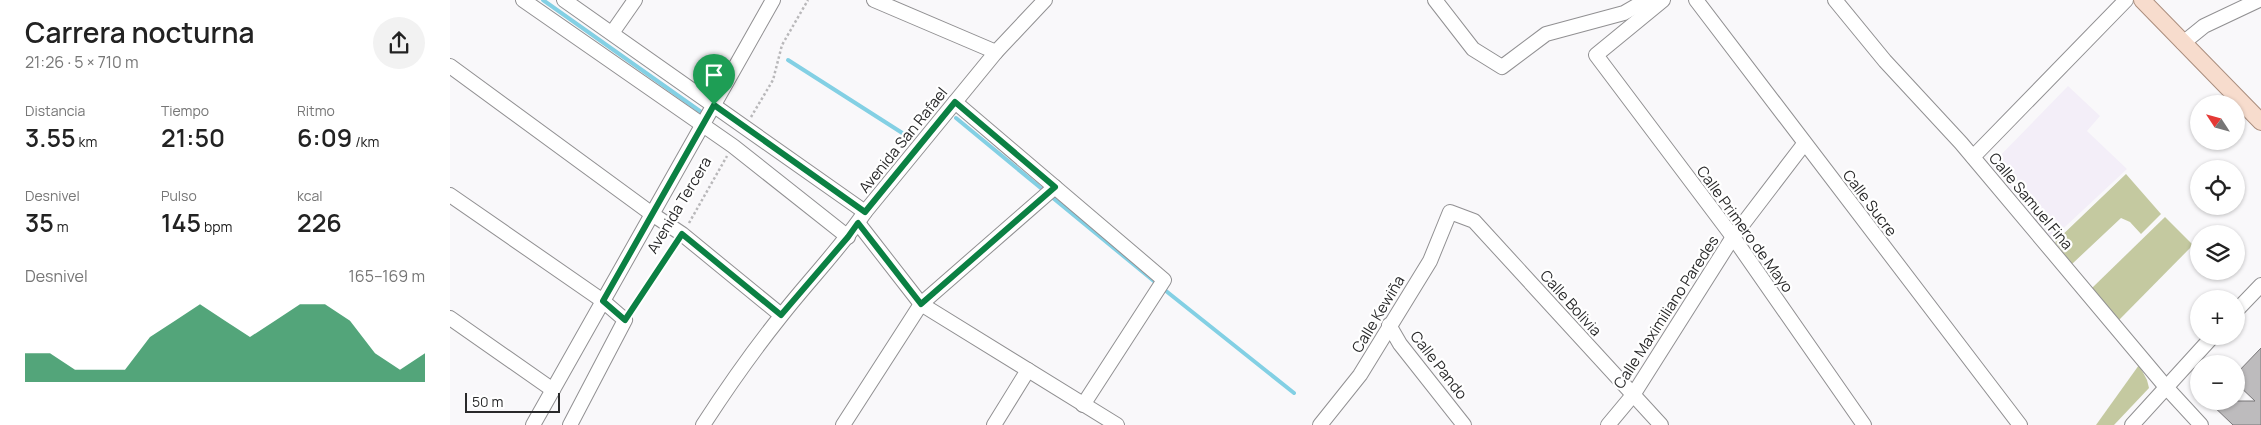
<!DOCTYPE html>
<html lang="es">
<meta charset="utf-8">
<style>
:root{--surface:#fff;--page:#f2f2f2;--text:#222;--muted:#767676;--accent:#0b8043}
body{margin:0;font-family:Manrope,sans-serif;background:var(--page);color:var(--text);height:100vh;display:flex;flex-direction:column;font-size:19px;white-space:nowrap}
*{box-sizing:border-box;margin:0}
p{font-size:16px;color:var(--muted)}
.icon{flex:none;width:28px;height:28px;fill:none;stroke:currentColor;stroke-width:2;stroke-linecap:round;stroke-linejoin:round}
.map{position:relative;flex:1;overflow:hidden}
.sheet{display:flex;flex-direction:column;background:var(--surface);width:450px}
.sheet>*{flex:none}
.needle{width:32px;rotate:306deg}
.controls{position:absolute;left:1740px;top:95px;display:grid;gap:10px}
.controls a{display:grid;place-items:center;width:55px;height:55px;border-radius:50%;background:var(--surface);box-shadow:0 1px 4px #0004;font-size:25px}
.scale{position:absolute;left:15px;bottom:12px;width:95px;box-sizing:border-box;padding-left:5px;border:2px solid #29292a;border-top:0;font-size:14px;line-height:18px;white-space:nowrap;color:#29292a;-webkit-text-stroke:4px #fff;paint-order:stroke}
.pin{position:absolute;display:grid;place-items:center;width:42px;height:42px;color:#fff;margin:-51px -21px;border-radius:50% 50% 50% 0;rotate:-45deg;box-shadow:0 0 5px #0007}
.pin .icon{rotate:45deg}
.round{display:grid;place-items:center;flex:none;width:52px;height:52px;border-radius:26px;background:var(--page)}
.head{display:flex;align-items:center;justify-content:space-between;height:85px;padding:0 25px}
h1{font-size:28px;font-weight:600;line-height:38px}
.figures{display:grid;grid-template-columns:repeat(3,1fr);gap:8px;height:85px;padding:5px 25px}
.figures div{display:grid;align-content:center}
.figures b{font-size:25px;font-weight:600}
.figures small{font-size:14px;font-weight:400}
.figures p{font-size:14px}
.chart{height:140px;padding:10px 25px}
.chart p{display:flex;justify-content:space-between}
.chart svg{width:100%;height:90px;margin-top:5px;fill:var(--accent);opacity:.7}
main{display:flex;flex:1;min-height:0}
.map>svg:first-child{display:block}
.built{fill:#f3eef8}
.green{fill:#c4c9a0}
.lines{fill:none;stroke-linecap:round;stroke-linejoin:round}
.stream{stroke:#83d0e4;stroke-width:4}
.building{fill:#bdbbbd;stroke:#787678}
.minor-casing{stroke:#919092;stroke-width:16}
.major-casing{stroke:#ab8e7e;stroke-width:18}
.path{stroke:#b9b8ba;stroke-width:2.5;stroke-dasharray:2.5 2.5;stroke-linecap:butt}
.minor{stroke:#fff;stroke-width:14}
.major{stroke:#f7dccd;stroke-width:16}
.route-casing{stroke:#fff;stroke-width:10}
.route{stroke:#0b8043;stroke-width:6}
.labels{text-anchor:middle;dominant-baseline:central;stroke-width:4.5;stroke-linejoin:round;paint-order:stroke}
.street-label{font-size:15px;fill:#29292a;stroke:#fff}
</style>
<main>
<section class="sheet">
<div class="head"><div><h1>Carrera nocturna</h1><p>21:26 · 5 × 710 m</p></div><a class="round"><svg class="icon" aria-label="share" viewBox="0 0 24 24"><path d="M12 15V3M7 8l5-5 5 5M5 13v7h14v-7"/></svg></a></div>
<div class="figures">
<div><p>Distancia</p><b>3.55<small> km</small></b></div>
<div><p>Tiempo</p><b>21:50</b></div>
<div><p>Ritmo</p><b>6:09<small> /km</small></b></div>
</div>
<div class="figures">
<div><p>Desnivel</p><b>35<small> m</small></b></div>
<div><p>Pulso</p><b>145<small> bpm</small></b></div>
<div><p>kcal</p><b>226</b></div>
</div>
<div class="chart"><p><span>Desnivel</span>165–169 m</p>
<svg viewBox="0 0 160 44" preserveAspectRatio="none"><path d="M0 44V30L10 30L20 38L30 38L40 38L50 22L60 14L70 6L80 14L90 22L100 14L110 6L120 6L130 14L140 30L150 38L160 30V44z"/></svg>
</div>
</section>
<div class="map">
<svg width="1811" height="425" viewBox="0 0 1811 425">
<rect width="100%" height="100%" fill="#f9f8fa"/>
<polygon class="built" points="1618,86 1650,116 1637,131 1677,169 1602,239 1541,165"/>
<g class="green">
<polygon points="1676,174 1711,214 1691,234 1680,222 1671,218 1622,264 1605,242"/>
<polygon points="1715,217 1743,245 1669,320 1642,288"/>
<polygon points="1689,365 1697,380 1699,388 1664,425 1646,425"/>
</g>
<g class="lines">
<g class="stream">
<polyline points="93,0 254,114"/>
<polyline points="338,60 457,136"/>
<polyline points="506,118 592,189"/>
<polyline points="603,198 705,282"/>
<polyline points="716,291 844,393"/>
</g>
</g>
<polygon class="building" points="1811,348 1811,425 1783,425 1758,401 1805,401 1786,383 1786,374"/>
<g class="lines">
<g class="minor-casing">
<g id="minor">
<polyline points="73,0 283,146 398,237"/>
<polyline points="114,0 415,212"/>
<polyline points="424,0 546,52"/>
<polyline points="985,0 1023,49 1052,67 1096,34 1174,13 1193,2 1207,0"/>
<polyline points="1213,0 1146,55 1283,237 1414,425"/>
<polyline points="1246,0 1570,425"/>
<polyline points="1385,0 1435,61 1511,143 1716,387 1751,425"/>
<polyline points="162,33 185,0"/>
<polyline points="1733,43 1754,26 1809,0"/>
<polyline points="0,66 202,214 232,234 331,315"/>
<polyline points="505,102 714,280 633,405"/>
<polyline points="1523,157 1676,0"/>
<polyline points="0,195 153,301 175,320 120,425"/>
<polyline points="408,223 471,304 667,425"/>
<polyline points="1786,311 1811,285"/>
<polyline points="0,318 103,390"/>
<polyline points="939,325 950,344 1014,425"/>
<polyline points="83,425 323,0"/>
<path d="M253,425C277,388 303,351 331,316C359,280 390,249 415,212L546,52L595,0"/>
<polyline points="393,425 471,304 605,187"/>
<polyline points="544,425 578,370"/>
<polyline points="870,425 910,375 980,261 1000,212 1024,221 1211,425"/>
<polyline points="1158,425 1183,395 1283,237 1354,144"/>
<polyline points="1682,425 1763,336"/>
</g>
</g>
<g class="major-casing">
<polyline id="major" points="1692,0 1811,122"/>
</g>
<g class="path">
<polyline points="301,117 323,80 332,45 358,0"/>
<polyline points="239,223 277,156"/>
<polyline points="182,311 225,244"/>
</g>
<use href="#minor" class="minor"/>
<use href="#major" class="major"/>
</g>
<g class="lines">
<g class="route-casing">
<polygon id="route" points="505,102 605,187 471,304 408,223 398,237 331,315 232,234 175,320 153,301 264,105 415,212"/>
</g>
<use href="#route" class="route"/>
</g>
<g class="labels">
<g class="street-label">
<text transform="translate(453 140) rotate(-51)">Avenida San Rafael</text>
<text transform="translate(1581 201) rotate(50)">Calle Samuel Fina</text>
<text transform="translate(1420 203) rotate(53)">Calle Sucre</text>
<text transform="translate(229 205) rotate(-59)">Avenida Tercera</text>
<text transform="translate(1295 229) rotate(54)">Calle Primero de Mayo</text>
<text transform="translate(1121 303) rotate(48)">Calle Bolivia</text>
<text transform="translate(1216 312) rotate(-57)">Calle Maximiliano Paredes</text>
<text transform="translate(928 314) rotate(-59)">Calle Kewiña</text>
<text transform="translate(989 365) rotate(52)">Calle Pando</text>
</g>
</g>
</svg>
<div class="controls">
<a><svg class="needle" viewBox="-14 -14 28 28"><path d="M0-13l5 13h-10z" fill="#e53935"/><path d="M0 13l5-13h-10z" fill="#767676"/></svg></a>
<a><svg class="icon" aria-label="locate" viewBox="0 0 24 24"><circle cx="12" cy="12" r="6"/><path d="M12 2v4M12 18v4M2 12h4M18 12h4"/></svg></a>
<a><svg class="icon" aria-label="layers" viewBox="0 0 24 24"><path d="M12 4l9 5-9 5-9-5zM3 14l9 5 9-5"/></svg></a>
<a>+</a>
<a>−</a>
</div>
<div class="scale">50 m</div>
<div class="pin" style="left:264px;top:105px;background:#1e9e55"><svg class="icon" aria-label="arrive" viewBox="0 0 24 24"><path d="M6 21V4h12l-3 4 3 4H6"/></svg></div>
</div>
</main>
